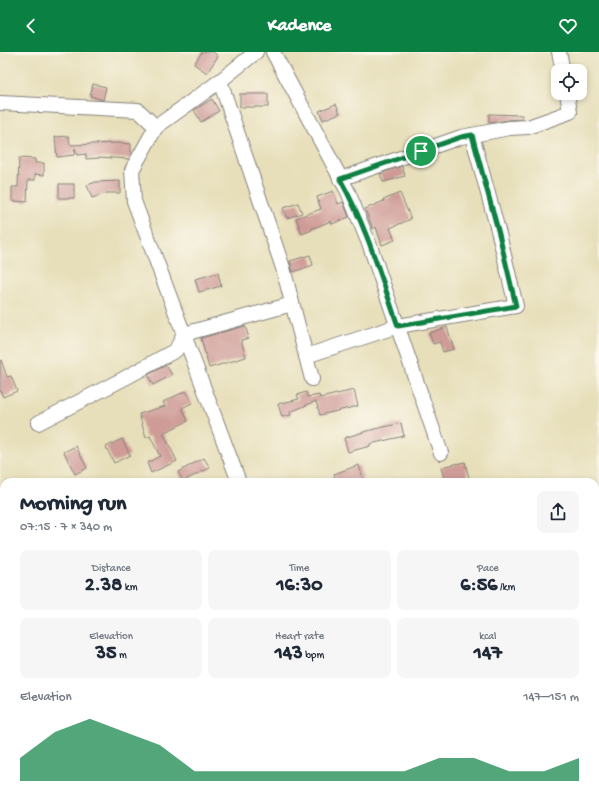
<!DOCTYPE html>
<meta charset="utf-8">
<style>
:root{--surface:#fff;--page:#f6f6f7;--text:#1f2937;--muted:#747a83;--accent:#0b8043}
body{margin:0;font-family:"Gochi Hand",sans-serif;background:var(--page);color:var(--text);height:100vh;display:flex;flex-direction:column;font-size:15px;white-space:nowrap}
*{box-sizing:border-box;margin:0}
p{font-size:13px;color:var(--muted)}
.icon{flex:none;width:22px;height:22px;fill:none;stroke:currentColor;stroke-width:2;stroke-linecap:round;stroke-linejoin:round}
.map{position:relative;flex:1;overflow:hidden}
.drawer{position:absolute;left:0px;top:426px;width:599px;height:324px;display:flex;flex-direction:column;background:var(--surface);border-radius:12px 12px 0 0;box-shadow:0 2px 6px #0003}
.drawer>*{flex:none}
.buttons{position:absolute;left:551px;top:12px;display:grid;gap:8px}
.buttons a{display:grid;place-items:center;width:36px;height:36px;border-radius:8px;background:var(--surface);box-shadow:0 2px 6px #0003;font-size:20px}
.pin{position:absolute;display:grid;place-items:center;width:34px;height:34px;color:#fff;margin:-17px;border:2px solid #fff;border-radius:50%;box-shadow:0 1px 4px #0007}
.round{display:grid;place-items:center;flex:none;width:42px;height:42px;border-radius:8px;background:var(--page)}
.summary{display:flex;align-items:center;justify-content:space-between;height:68px;padding:0 20px}
h1{font-size:22px;font-weight:700;line-height:30px}
.figures{display:grid;grid-template-columns:repeat(3,1fr);gap:6px;height:68px;padding:4px 20px}
.figures div{display:grid;align-content:center;border-radius:8px;background:var(--page);text-align:center}
.figures b{font-size:20px;font-weight:700}
.figures small{font-size:11px;font-weight:400}
.figures p{font-size:11px}
.chart{height:112px;padding:8px 20px}
.chart p{display:flex;justify-content:space-between}
.chart svg{width:100%;height:72px;margin-top:4px;fill:var(--accent);opacity:.7}
header{display:flex;justify-content:space-between;align-items:center;height:52px;padding:0 20px;background:var(--accent);color:#fff;font-size:18px;font-weight:700}
.map>svg:first-child{display:block}
.building{fill:#cf9b97}
.lines{fill:none;stroke-linecap:round;stroke-linejoin:round}
.minor-casing{stroke:#84807a;stroke-width:16}
.minor{stroke:#fff;stroke-width:14}
.route-casing{stroke:#fff;stroke-width:8}
.route{stroke:#0b8043;stroke-width:5}
</style>
<header><svg class="icon" aria-label="back" viewBox="0 0 24 24"><path d="M15 5l-7 7 7 7"/></svg>Kadence<svg class="icon" aria-label="heart" viewBox="0 0 24 24"><path d="M12 20l-8-8c-3-5 5-10 8-4 3-6 11-1 8 4z"/></svg></header>
<div class="map">
<svg width="599" height="750" viewBox="0 0 599 750">
<rect width="100%" height="100%" fill="#fbf7ec"/>
<filter id="ink" filterUnits="userSpaceOnUse"><feTurbulence type="fractalNoise" baseFrequency=".025" numOctaves="2"/><feDisplacementMap in="SourceGraphic" scale="8" xChannelSelector="R" yChannelSelector="G"/><feConvolveMatrix kernelMatrix="1 2 1 2 8 2 1 2 1" color-interpolation-filters="sRGB"/></filter>
<filter id="wash" filterUnits="userSpaceOnUse"><feTurbulence type="fractalNoise" baseFrequency=".012" numOctaves="4" result="noise"/><feDisplacementMap in="SourceGraphic" scale="16" xChannelSelector="R" yChannelSelector="G"/><feGaussianBlur stdDeviation="0.9" result="paint"/><feColorMatrix in="noise" values="0 0 0 0 0 0 0 0 0 0 0 0 0 0 0 0 0 1.4 0 .05"/><feComposite in="paint" operator="in"/></filter>
<g filter="url(#wash)">
<rect width="100%" height="100%" fill="#e7dfba"/>
<g id="blocks">
<g class="building">
<polygon points="202,0 213,0 218,4 207,21 194,12"/>
<polygon points="93,32 106,35 103,48 90,44"/>
<rect x="240" y="42" width="28" height="13"/>
<polygon points="212,47 219,59 201,70 194,58"/>
<polygon points="336,52 340,61 323,68 319,59"/>
<polygon points="489,62 522,63 522,67 508,68 489,71"/>
<polygon points="69,84 70,93 117,91 131,92 131,103 129,107 99,105 99,106 86,107 86,102 77,103 75,96 74,103 57,105 55,85"/>
<polygon points="19,106 35,107 35,111 44,111 44,123 35,122 35,128 28,128 27,150 12,149 12,135 18,135"/>
<polygon points="402,114 405,124 383,130 380,122"/>
<polygon points="120,129 120,141 106,141 92,146 87,133 96,130"/>
<rect x="59" y="132" width="15" height="14"/>
<polygon points="333,139 338,152 343,150 349,165 332,172 331,169 311,177 312,178 302,182 296,166 321,157 317,145"/>
<polygon points="400,141 411,167 390,176 395,188 382,193 376,175 373,177 365,157 384,149 383,148"/>
<polygon points="298,151 302,161 287,166 283,156"/>
<polygon points="310,203 313,213 293,220 290,209"/>
<polygon points="218,221 221,234 199,240 195,227"/>
<polygon points="245,274 249,286 241,288 246,305 209,316 201,286"/>
<polygon points="447,275 454,297 443,300 440,290 433,292 429,281"/>
<polygon points="1,308 7,325 11,324 17,339 3,345 0,338 0,309"/>
<polygon points="166,313 172,323 153,333 148,323"/>
<polygon points="354,338 358,354 320,363 316,349 290,360 291,363 282,365 278,352 299,347 297,343 306,340 308,345 319,343 320,346"/>
<polygon points="186,339 192,351 182,356 188,369 163,381 177,409 151,421 147,411 160,404 150,384 146,386 139,362 165,354 163,350"/>
<polygon points="401,371 404,384 370,392 370,394 348,400 344,386 367,379"/>
<polygon points="122,387 130,403 114,411 106,395"/>
<polygon points="76,394 87,416 75,422 64,400"/>
<polygon points="204,406 210,416 183,429 178,420"/>
<polygon points="465,410 470,430 445,430 441,415"/>
<polygon points="359,413 363,427 353,430 336,430 334,422"/>
</g>
</g>
</g>
<g filter="url(#ink)">
<use href="#blocks" fill-opacity="0" stroke="#84807a" stroke-width="1"/>
<g class="lines">
<g class="minor-casing">
<g id="minor">
<polyline points="273,0 348,140 370,194 441,401"/>
<polyline points="559,0 563,19"/>
<polyline points="220,29 283,216 312,327"/>
<polyline points="0,51 138,58 156,75"/>
<polyline points="340,127 461,85 510,76 528,75 570,60 567,41"/>
<polyline points="306,304 398,274 516,254 499,182 472,83"/>
<polyline points="38,371 125,326 176,298 184,282 292,252"/>
<polyline points="239,430 134,149 132,118 156,75 220,29 256,0"/>
<polyline points="595,472 599,472"/>
<polyline points="595,611 599,611"/>
<polyline points="595,630 599,642"/>
<polyline points="595,687 599,686"/>
<polyline points="403,746 406,750"/>
</g>
</g>
<use href="#minor" class="minor"/>
</g>
</g>
<g class="lines" filter="url(#ink)">
<g class="route-casing">
<path id="route" d="M472,83L499,182L516,254L398,274C381,225 366,173 340,127L461,85Z"/>
</g>
<use href="#route" class="route"/>
</g>
</svg>
<div class="buttons">
<a><svg class="icon" aria-label="locate" viewBox="0 0 24 24"><circle cx="12" cy="12" r="6"/><path d="M12 2v4M12 18v4M2 12h4M18 12h4"/></svg></a>
</div>
<div class="pin" style="left:421px;top:99px;background:#1e9e55"><svg class="icon" aria-label="arrive" viewBox="0 0 24 24"><path d="M6 21V4h12l-3 4 3 4H6"/></svg></div>
<section class="drawer">
<div class="summary"><div><h1>Morning run</h1><p>07:15 · 7 × 340 m</p></div><a class="round"><svg class="icon" aria-label="share" viewBox="0 0 24 24"><path d="M12 15V3M7 8l5-5 5 5M5 13v7h14v-7"/></svg></a></div>
<div class="figures">
<div><p>Distance</p><b>2.38<small> km</small></b></div>
<div><p>Time</p><b>16:30</b></div>
<div><p>Pace</p><b>6:56<small> /km</small></b></div>
</div>
<div class="figures">
<div><p>Elevation</p><b>35<small> m</small></b></div>
<div><p>Heart rate</p><b>143<small> bpm</small></b></div>
<div><p>kcal</p><b>147</b></div>
</div>
<div class="chart"><p><span>Elevation</span>147–151 m</p>
<svg viewBox="0 0 160 44" preserveAspectRatio="none"><path d="M0 44V30L10 14L20 6L30 14L40 22L50 38L60 38L70 38L80 38L90 38L100 38L110 38L120 30L130 30L140 38L150 38L160 30V44z"/></svg>
</div>
</section>
</div>
